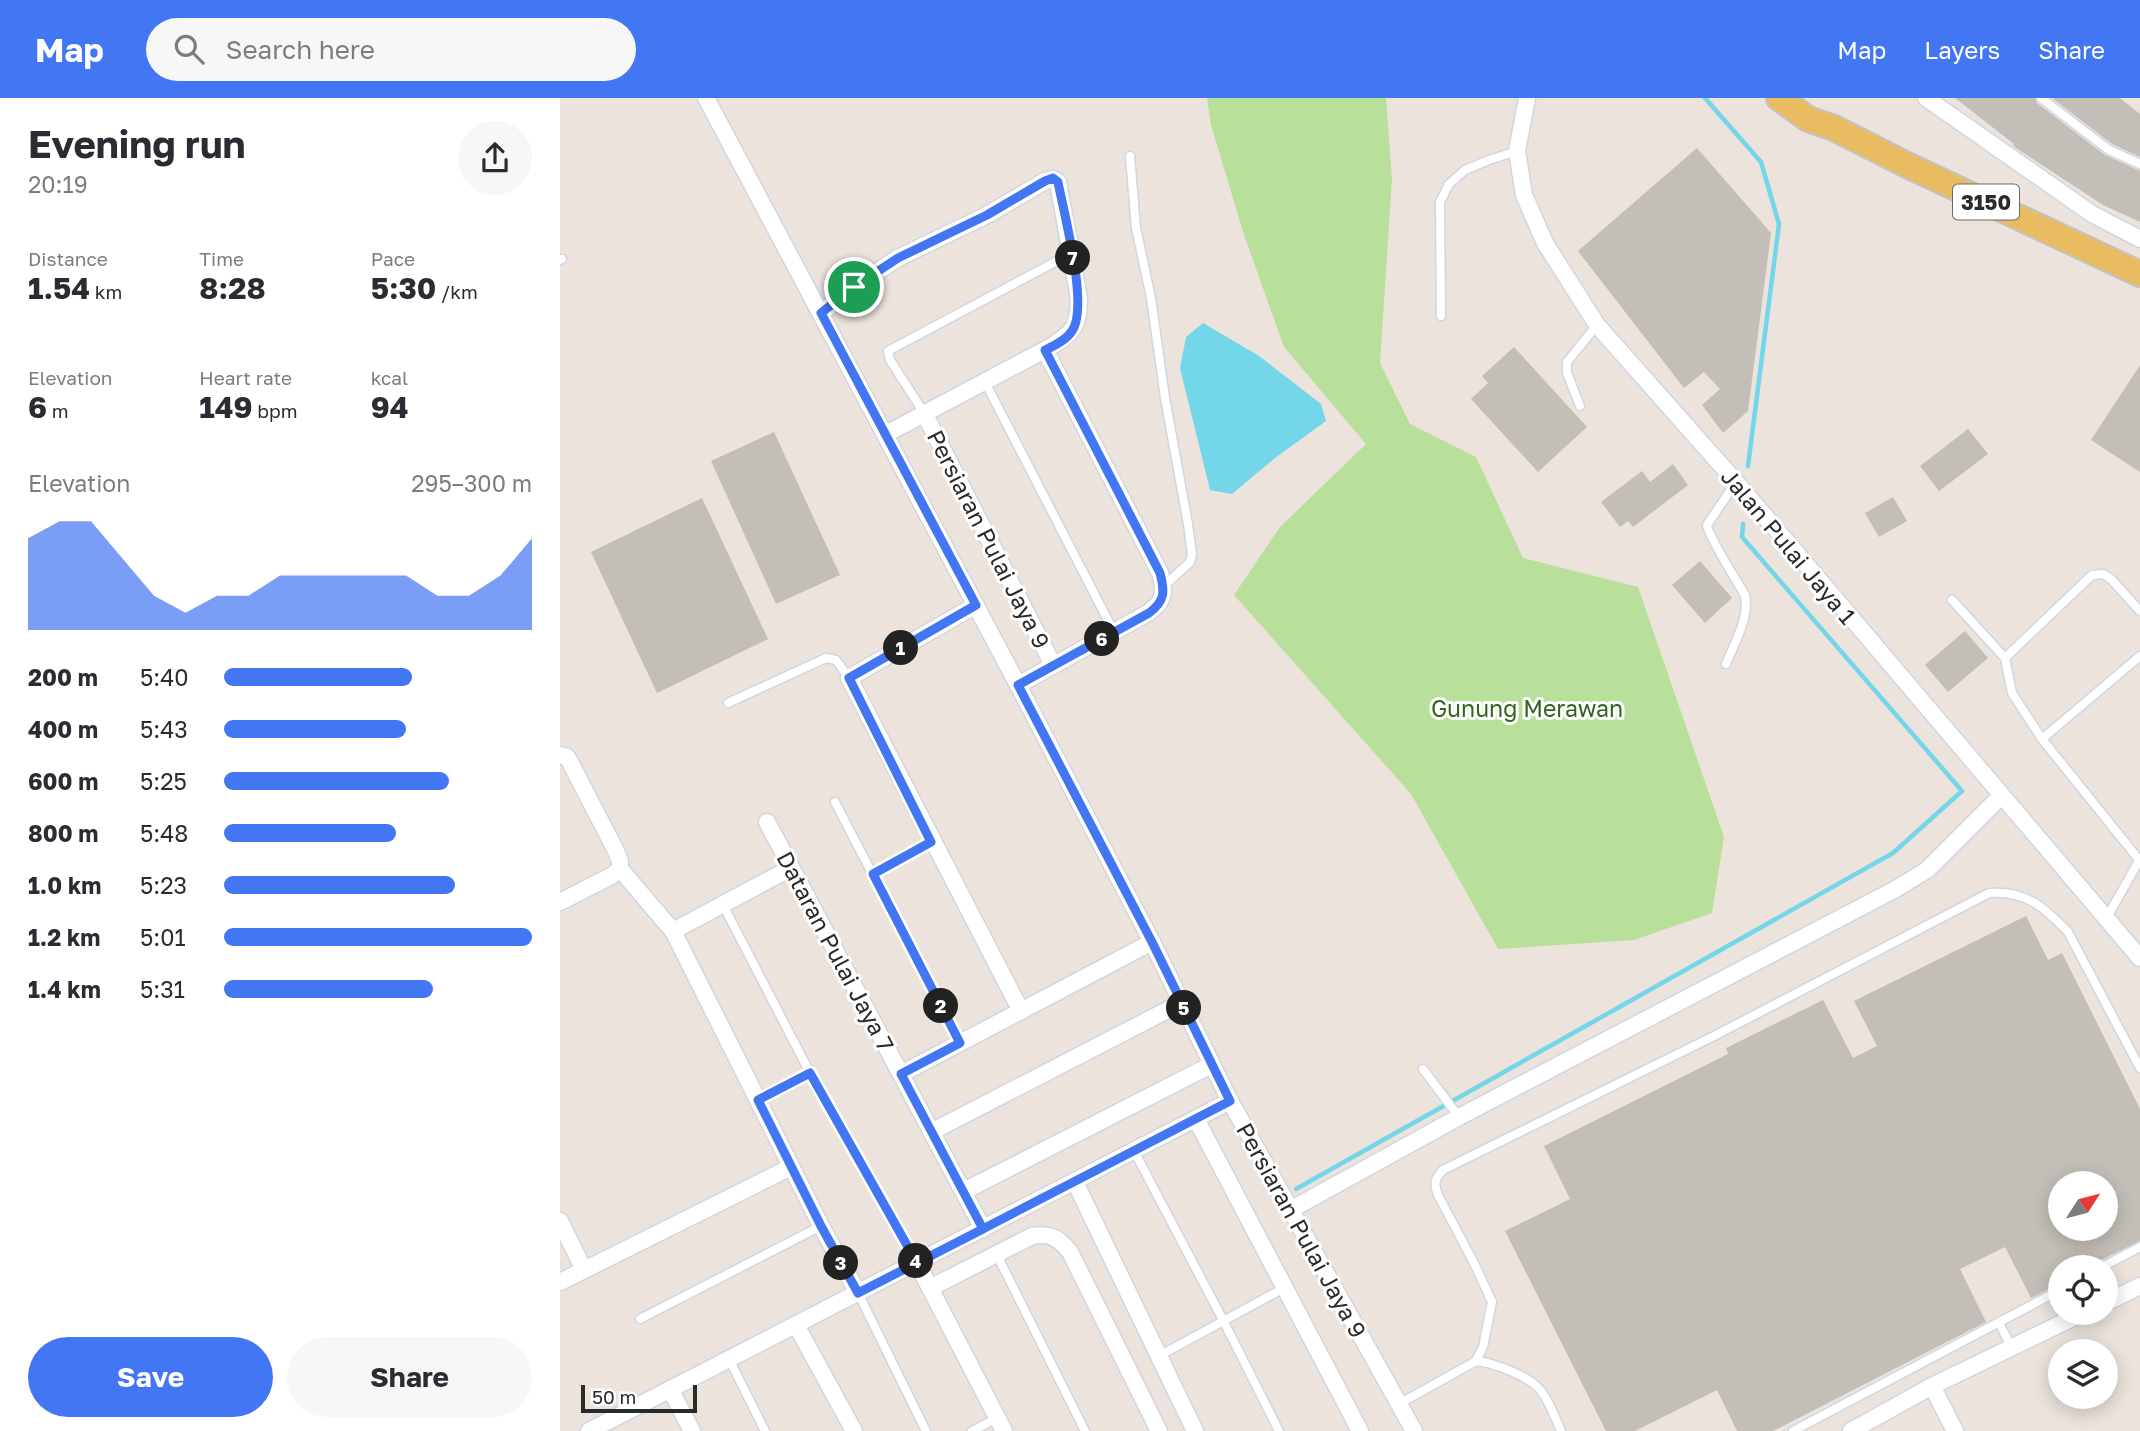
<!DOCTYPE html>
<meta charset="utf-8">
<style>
:root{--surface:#fff;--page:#f7f7f7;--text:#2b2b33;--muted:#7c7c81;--accent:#4276f2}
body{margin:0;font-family:"Golos Text",sans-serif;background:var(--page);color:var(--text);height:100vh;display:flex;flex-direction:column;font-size:26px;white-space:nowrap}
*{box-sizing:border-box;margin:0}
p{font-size:23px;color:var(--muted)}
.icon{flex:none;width:38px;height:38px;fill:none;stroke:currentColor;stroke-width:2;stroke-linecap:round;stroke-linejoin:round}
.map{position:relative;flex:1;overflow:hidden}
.sheet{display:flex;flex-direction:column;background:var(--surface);width:560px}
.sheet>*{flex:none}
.needle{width:46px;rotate:54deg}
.buttons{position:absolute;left:1488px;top:1073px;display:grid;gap:14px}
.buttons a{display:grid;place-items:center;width:70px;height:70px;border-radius:50%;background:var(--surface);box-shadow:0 4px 18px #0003;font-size:35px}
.scale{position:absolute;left:21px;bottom:18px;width:116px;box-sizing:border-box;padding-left:7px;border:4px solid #2a2a2a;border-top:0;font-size:19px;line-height:24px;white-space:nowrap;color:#2a2a2a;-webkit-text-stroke:5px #fff;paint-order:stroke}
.pin{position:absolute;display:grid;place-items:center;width:60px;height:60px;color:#fff;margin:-30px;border:4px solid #fff;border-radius:50%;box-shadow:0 2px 7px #0007}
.km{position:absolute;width:35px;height:35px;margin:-18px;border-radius:50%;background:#222;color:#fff;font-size:19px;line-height:35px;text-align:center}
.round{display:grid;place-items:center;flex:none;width:74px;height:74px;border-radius:37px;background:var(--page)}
.head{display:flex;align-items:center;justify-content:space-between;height:119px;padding:0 28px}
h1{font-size:38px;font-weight:700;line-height:52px}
.stats{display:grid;grid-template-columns:repeat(3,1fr);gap:10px;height:119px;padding:7px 28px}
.stats div{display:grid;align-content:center}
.stats b{font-size:30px;font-weight:700}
.stats small{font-size:19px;font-weight:400}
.stats p{font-size:19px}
.chart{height:196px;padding:14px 28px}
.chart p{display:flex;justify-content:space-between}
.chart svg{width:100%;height:126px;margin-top:7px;fill:var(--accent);opacity:.7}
.action{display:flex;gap:14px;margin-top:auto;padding:14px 28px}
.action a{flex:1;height:80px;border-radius:42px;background:var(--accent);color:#fff;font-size:28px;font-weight:700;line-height:80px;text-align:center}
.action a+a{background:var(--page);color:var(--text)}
ul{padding:0 28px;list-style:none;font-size:23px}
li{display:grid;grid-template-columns:112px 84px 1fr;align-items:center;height:52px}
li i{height:18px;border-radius:9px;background:var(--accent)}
header{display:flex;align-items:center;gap:42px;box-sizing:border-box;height:98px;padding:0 35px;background:var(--accent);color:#fff}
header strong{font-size:33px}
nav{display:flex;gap:38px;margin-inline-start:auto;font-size:24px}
.search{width:490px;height:63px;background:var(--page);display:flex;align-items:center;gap:18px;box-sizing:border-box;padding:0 24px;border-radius:38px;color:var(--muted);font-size:26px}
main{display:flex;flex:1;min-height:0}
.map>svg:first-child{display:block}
.green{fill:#b9e09b}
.water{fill:#73d6e9}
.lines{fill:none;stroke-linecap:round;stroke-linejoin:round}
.stream{stroke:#73d6e9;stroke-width:4.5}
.building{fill:#c4beb8;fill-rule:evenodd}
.lane-casing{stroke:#d1d6e2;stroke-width:11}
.street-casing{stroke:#d1d6e2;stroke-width:19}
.primary-casing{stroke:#c3c3c3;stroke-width:28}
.lane{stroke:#fff;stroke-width:8}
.street{stroke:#fff;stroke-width:16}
.primary{stroke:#eabc62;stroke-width:24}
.route-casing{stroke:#fff;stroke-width:14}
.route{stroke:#4276f2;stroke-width:9}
.labels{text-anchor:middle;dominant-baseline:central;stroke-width:6;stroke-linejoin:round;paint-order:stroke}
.shield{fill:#fff;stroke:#6a6a6a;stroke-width:2}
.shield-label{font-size:21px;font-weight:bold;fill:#2a2a2a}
.street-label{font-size:23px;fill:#2a2a2a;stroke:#fff}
.park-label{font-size:23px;fill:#33631d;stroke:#fff}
</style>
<header>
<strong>Map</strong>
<div class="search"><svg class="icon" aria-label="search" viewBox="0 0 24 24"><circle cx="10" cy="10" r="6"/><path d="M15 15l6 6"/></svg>Search here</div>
<nav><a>Map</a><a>Layers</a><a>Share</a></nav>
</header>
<main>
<section class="sheet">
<div class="head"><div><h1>Evening run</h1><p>20:19</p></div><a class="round"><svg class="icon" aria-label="share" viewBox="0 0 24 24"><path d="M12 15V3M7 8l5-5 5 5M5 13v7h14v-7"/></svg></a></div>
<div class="stats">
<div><p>Distance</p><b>1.54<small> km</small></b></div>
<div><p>Time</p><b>8:28</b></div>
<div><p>Pace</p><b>5:30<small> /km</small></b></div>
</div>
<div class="stats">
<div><p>Elevation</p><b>6<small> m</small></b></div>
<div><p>Heart rate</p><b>149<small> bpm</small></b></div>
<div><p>kcal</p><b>94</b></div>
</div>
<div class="chart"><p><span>Elevation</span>295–300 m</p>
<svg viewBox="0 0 160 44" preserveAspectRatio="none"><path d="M0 44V12L10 6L20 6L30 19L40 32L50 38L60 32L70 32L80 25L90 25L100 25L110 25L120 25L130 32L140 32L150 25L160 12V44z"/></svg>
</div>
<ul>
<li><b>200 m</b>5:40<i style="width:61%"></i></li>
<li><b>400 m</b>5:43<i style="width:59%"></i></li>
<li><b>600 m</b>5:25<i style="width:73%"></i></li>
<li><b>800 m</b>5:48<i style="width:56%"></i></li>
<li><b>1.0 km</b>5:23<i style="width:75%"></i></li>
<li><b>1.2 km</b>5:01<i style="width:100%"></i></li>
<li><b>1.4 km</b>5:31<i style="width:68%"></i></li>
</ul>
<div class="action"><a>Save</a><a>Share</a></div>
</section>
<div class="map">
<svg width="1580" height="1333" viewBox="0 0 1580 1333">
<rect width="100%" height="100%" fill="#ebe3dc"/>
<polygon class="green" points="647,0 826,0 832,81 820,265 850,326 916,359 963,460 1078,489 1164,739 1152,815 1074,842 938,851 851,696 674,497 720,429 806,346 724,249 684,137 651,27"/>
<polygon class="water" points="643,225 699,258 761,306 766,323 715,360 672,396 650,392 620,270 626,239"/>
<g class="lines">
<g class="stream">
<polyline points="1145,0 1201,64 1219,126 1188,368"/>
<polyline points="736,1091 1333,755 1402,693 1182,439 1183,426"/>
</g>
</g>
<g class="building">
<polygon points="1395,0 1475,0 1477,5 1545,57 1580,73 1580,124 1543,107 1453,48 1454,46"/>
<polygon points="1492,0 1560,0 1580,16 1580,59 1552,46"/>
<polygon points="1137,50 1211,135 1188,313 1163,335 1142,307 1160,291 1144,274 1124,290 1018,153"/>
<polygon points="954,249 1027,329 978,374 911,301 928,285 922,278"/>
<polygon points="1580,267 1580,374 1531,342"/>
<polygon points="1408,331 1428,356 1379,393 1360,368"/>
<polygon points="214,334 280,477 216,506 151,363"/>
<polygon points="1113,366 1128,387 1073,429 1068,423 1060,429 1041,404 1082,373 1090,384"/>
<polygon points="1333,399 1347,423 1319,439 1305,415"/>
<polygon points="142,400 208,541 97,595 31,454"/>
<polygon points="1140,463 1172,500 1145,525 1112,487"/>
<polygon points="1405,533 1428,560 1388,594 1365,567"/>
<path d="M1466,818L1488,862L1502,855L1580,1011V1143L1539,1163L1533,1169H1500V1185L1471,1200L1445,1149L1400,1171L1426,1224L1213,1333H1177L1157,1292L1075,1333H1046L945,1133L1010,1101L984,1048L1168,956L1166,950L1263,902L1293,960L1317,948L1294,903ZM1500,1085H1545V1130H1500Z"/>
</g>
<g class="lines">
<g class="lane-casing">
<g id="lane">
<polyline points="1481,0 1549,52 1580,66"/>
<polyline points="570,58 576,130 591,200 605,300 628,426 632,457 630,464 604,488"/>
<polyline points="0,162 2,161"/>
<polyline points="881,218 880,104 889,86 905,72 929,62 957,53"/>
<polyline points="425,284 554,534"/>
<polyline points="1020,308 1007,275 1007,264 1037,227"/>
<polyline points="364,315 330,262 328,253 512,155"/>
<polyline points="1392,502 1445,560"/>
<polyline points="1580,513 1551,481 1543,476 1532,477 1445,560 1452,595 1482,641 1580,763"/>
<path d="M1166,566C1174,546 1190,519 1185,497C1177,483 1148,438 1147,427L1176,384"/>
<polyline points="168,605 266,560 276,562 289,580"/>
<polyline points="1482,641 1580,558"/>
<polyline points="275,704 400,945"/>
<polyline points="313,776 371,744"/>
<polyline points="163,807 250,975 357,1165"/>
<polyline points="1546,821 1580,761"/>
<polyline points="863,971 899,1019"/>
<polyline points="198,1002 250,975"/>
<polyline points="574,1053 663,1222 719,1333"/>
<polyline points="437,1157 525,1333"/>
<polyline points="1542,1169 1580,1149"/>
<polyline points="298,1195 366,1333"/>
<polyline points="80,1221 261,1128"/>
<polyline points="1439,1225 1452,1250"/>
<polyline points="599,1258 724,1190"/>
<polyline points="169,1261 205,1333"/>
<path d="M916,1263L923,1249L932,1204L914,1165L878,1097C874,1086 874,1081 883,1072L1156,937L1429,795C1465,792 1484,809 1508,834L1580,970"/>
<path d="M839,1306L916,1263C934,1265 970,1278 981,1293C990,1304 995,1320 1001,1333"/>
<polyline points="412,1333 437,1320"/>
<polyline points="1233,1333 1500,1192"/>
</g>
</g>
<g class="street-casing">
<g id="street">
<polyline points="146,0 458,587 592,844 670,1003 854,1333"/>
<polyline points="967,0 957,53 964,97 985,145 1037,227 1176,384 1580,860"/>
<polyline points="1366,0 1532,116 1580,141"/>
<path d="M261,215L294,189L338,160L427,117L485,83L493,81L498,84L519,201C518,229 515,232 492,248L326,336"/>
<polyline points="364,315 493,567"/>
<polyline points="416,507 289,580 461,913"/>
<path d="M458,587L588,515C605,503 605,494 600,475L485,252"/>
<polyline points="0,657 7,659 10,664 56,753 60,763 60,771 51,778 0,804"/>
<polyline points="207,724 423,1131"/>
<polyline points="231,770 113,833 261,1128 298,1195"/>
<polyline points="60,771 113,833"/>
<polyline points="341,976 592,844"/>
<polyline points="636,1021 800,1333"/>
<polyline points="371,1034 621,905"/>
<polyline points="515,1084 635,1333"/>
<polyline points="404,1093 651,967"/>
<polyline points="730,1112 899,1019 1334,792 1367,772 1441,698"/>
<polyline points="0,1123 24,1172"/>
<polyline points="357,1165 444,1333"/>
<polyline points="0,1184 231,1069"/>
<path d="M370,1190L472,1138C490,1135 498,1139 510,1154L599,1333"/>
<polyline points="1545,1205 1580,1188"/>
<polyline points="236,1227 294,1333"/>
<polyline points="1372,1288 1395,1333"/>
<polyline points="110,1291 132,1333"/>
<polyline points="29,1333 670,1003"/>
<polyline points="1291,1333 1372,1288 1525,1214"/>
</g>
</g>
<g class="primary-casing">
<polyline id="primary" points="1219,0 1248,21 1274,30 1347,67 1580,176"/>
</g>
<use href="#lane" class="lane"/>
<use href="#street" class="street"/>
<use href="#primary" class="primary"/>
</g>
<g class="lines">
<g class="route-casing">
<path id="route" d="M294,189L261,215L416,507L289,580L371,744L313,776L400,945L341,976L423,1131L298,1195L261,1128L198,1002L250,975L357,1165L670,1003L592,844L458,587L589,515C605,503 605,494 600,475L485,252C494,248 507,241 512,233C529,209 504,116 498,84L493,80L485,83L427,117L338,160L294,189"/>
</g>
<use href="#route" class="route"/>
</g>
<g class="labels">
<rect class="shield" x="1393" y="86.5" width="66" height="35" rx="5"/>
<g class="shield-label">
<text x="1426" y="104">3150</text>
</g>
<g class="street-label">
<text transform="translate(429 441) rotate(63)">Persiaran Pulai Jaya 9</text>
<text transform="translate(1229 448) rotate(50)">Jalan Pulai Jaya 1</text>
<text transform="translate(276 853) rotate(62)">Dataran Pulai Jaya 7</text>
<text transform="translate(742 1132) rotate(61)">Persiaran Pulai Jaya 9</text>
</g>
<g class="park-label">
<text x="967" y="610">Gunung Merawan</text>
</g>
</g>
</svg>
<div class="buttons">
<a><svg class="needle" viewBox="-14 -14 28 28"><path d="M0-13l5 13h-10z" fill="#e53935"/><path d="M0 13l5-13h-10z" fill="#7c7c81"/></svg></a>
<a><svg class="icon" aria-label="locate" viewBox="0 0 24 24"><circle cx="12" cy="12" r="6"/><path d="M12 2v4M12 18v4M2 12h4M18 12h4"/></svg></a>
<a><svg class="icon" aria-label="layers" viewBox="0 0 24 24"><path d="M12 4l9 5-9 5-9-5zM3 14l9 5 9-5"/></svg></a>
</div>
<div class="scale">50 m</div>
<div class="pin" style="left:294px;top:189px;background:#1e9e55"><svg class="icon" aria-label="arrive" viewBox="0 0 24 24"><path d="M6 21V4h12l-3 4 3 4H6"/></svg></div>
<b class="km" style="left:341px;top:550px">1</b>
<b class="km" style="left:381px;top:908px">2</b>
<b class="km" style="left:281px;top:1165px">3</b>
<b class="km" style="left:356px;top:1163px">4</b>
<b class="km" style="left:624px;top:910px">5</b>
<b class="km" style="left:542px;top:541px">6</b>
<b class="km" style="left:513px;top:160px">7</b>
</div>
</main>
